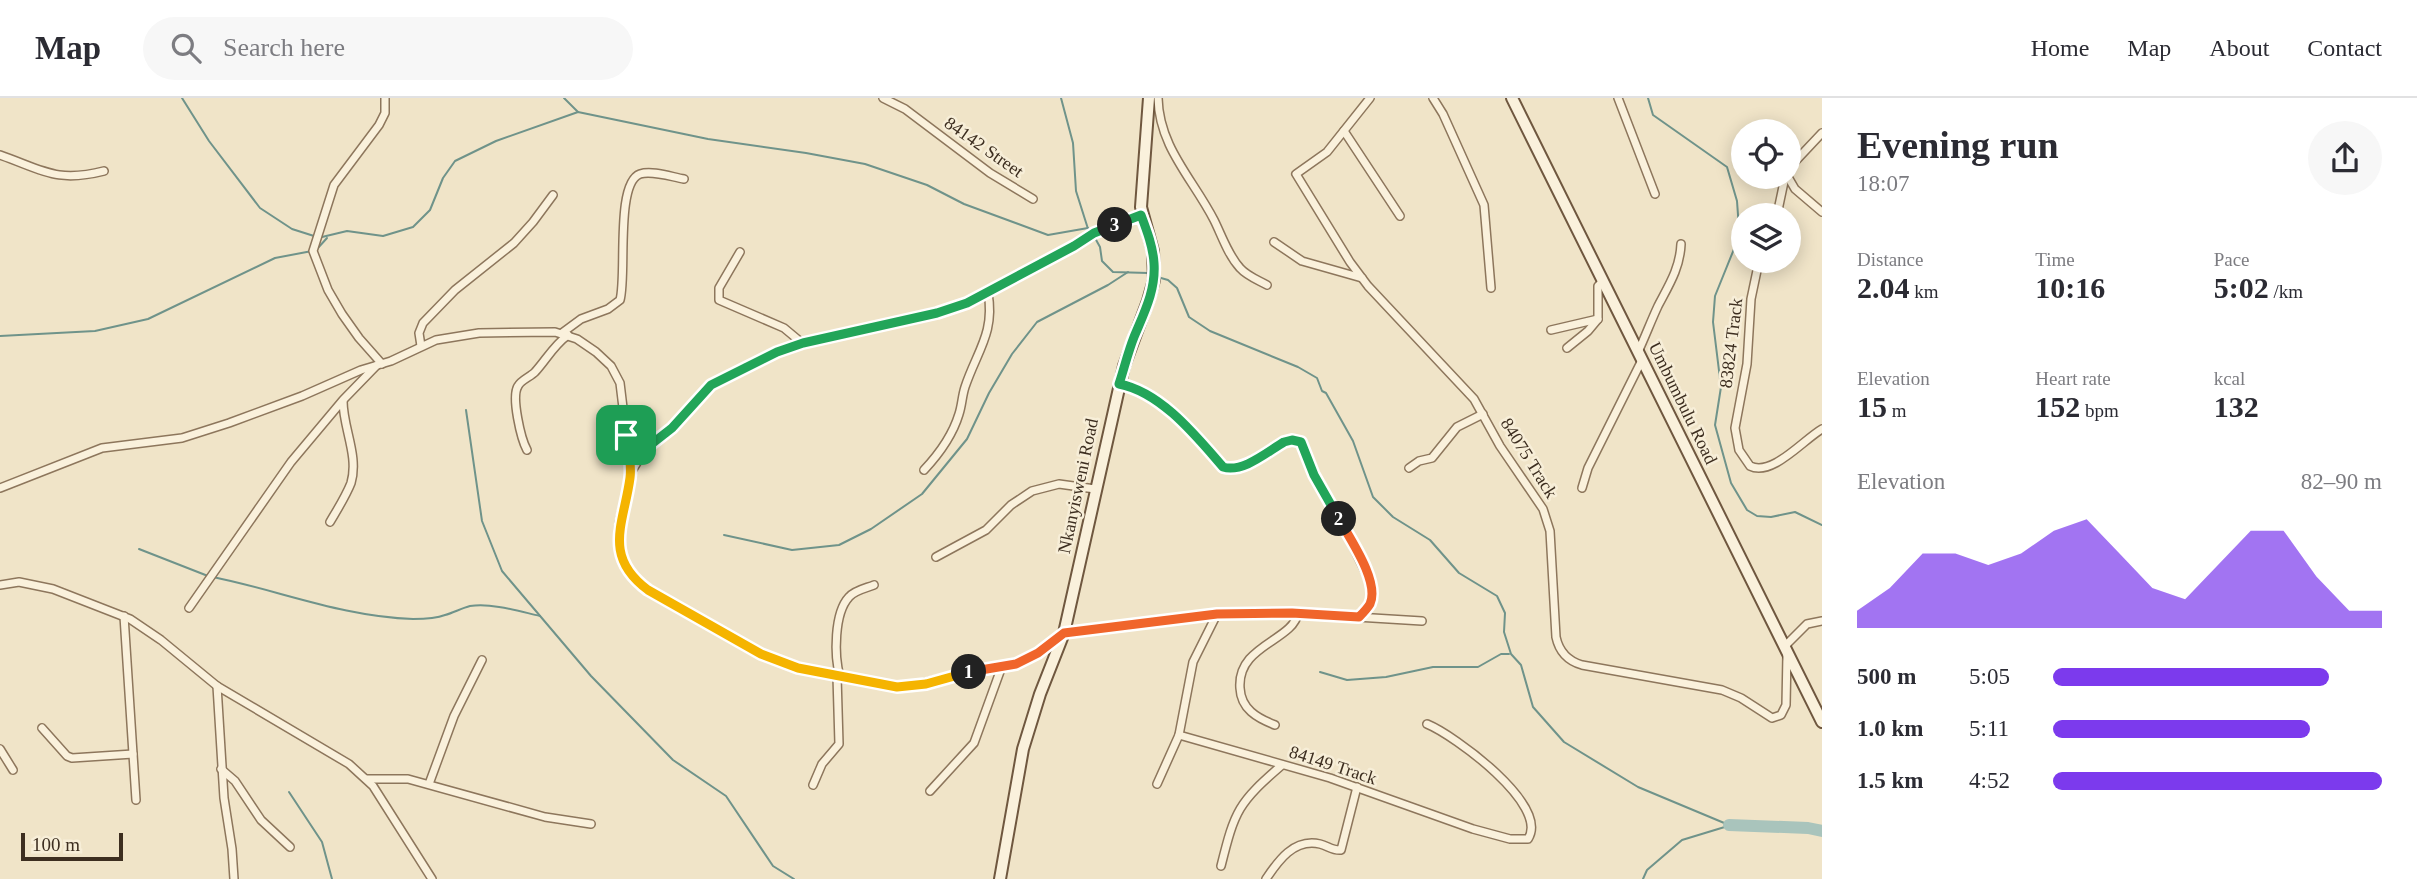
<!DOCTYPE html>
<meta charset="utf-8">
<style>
:root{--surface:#fff;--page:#f7f7f7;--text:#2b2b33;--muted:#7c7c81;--line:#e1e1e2;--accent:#7c3aed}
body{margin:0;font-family:"Times New Roman",serif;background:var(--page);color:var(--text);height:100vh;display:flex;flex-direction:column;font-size:26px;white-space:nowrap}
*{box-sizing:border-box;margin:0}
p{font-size:23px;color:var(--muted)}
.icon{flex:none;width:38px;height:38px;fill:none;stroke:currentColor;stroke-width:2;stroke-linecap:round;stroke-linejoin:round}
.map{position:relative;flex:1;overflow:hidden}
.details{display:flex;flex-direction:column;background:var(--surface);width:595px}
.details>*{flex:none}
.tools{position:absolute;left:1731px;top:21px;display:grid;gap:14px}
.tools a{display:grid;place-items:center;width:70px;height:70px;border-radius:50%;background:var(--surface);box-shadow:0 4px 18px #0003;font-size:35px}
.scale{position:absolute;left:21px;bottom:18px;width:102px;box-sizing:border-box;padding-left:7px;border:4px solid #3d2e20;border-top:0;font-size:19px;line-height:24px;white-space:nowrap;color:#3d2e20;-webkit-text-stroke:5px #f7eed8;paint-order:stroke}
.pin{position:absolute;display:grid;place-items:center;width:60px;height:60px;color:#fff;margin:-30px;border-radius:14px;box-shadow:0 4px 10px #0006}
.km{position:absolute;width:35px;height:35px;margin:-18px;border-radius:50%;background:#222;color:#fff;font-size:19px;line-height:35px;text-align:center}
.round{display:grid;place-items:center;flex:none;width:74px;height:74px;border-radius:37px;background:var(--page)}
.headline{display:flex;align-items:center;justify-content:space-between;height:119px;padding:0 35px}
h1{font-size:38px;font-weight:700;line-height:52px}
.stats{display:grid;grid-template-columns:repeat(3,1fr);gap:10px;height:119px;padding:7px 35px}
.stats div{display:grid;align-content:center}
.stats b{font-size:30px;font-weight:700}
.stats small{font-size:19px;font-weight:400}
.stats p{font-size:19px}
.chart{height:196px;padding:14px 35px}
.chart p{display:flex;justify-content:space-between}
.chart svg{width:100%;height:126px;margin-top:7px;fill:var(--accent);opacity:.7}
ul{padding:0 35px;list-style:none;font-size:23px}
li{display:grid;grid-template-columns:112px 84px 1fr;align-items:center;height:52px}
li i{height:18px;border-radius:9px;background:var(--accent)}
header{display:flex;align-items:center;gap:42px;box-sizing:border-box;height:98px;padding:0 35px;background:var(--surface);border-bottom:2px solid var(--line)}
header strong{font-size:33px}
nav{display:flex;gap:38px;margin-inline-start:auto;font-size:24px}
.search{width:490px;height:63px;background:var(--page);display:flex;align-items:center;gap:18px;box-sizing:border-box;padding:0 24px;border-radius:38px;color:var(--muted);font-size:26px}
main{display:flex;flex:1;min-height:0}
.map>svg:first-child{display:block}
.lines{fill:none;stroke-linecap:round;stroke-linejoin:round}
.stream{stroke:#6f938a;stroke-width:2}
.river{stroke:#a9c4bc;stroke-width:12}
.street-casing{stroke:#8d765c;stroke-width:10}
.secondary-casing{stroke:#6f573f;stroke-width:14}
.street{stroke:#faf1dc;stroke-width:7}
.secondary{stroke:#faf1dc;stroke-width:10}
.split-1-casing{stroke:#fff;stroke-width:14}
.split-2-casing{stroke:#fff;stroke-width:14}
.split-3-casing{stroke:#fff;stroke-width:14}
.split-4-casing{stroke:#fff;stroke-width:14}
.split-1{stroke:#f5b400;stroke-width:9}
.split-2{stroke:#f0652b;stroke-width:9}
.split-3{stroke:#22a559;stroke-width:9}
.split-4{stroke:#22a559;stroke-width:9}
.labels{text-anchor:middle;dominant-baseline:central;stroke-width:5;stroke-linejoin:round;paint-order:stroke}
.street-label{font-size:18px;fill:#3d2e20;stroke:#f7eed8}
</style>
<header>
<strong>Map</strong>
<div class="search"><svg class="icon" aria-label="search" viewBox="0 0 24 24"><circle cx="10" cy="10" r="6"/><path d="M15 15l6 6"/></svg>Search here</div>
<nav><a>Home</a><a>Map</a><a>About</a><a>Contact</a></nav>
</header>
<main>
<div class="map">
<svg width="1822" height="781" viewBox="0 0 1822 781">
<rect width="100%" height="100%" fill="#f0e4c8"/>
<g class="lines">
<g class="stream">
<polyline points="182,0 209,43 260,110 292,131 314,138"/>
<polyline points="564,0 578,14"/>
<polyline points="1061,0 1073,45 1076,93 1089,134"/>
<polyline points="1648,0 1653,17 1727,69 1737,103 1739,131 1734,151 1715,198 1713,224 1721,289 1715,327 1731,385 1747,412 1757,418 1771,419 1795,414 1822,427"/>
<polyline points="322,139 347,133 383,138 413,129 430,112 443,80 455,63 496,43 578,14 708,41 806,55 865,66 927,87 964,106 1048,137 1088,130"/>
<polyline points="1095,140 1100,149 1102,163 1113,174 1148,175"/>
<polyline points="317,151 327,140"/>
<polyline points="1161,180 1168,182 1177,190 1189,219 1210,233 1298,269 1317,280 1322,293 1326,295 1353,343 1373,399 1393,419 1430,442 1459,475 1497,498 1505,515 1504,534 1511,556 1521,567 1533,609 1564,644 1638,689 1729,727"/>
<polyline points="0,238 95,233 148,221 275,160 312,153"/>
<polyline points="466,312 482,423 502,473 591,578 673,662 726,698 773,768 794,781"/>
<polyline points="724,437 792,452 839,447 871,431 922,396 967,341 989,295 1012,256 1037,224 1108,187 1128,174"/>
<polyline points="139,451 208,478"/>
<path d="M213,479C281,493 344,519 413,521C423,521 435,521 445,517C453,515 462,510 470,508C493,505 518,513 540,518"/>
<polyline points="1320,574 1347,582 1386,579 1433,569 1478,569 1501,556 1509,556"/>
<polyline points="289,694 322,744 332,781"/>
<polyline points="1643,781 1647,772 1682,742 1728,728"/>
</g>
<polyline class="river" points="1729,727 1808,730 1822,733"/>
<g class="street-casing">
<g id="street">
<polyline points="883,0 905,11 990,75 1033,101"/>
<path d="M1158,0C1159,49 1193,81 1214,122C1222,138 1228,157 1240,170C1247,178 1258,182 1267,187"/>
<path d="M1370,0L1327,54L1296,76L1350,164L1368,188L1474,301L1500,348L1543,411L1550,433L1556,539C1559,553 1568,563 1582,567L1722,592L1741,600L1772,620L1781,617L1786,607L1787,556"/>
<polyline points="1433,0 1443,16 1484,107 1491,190"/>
<polyline points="1618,0 1655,96"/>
<polyline points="1344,33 1400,118"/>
<path d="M0,57C43,72 56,85 104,73"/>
<polyline points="1788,71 1822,35"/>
<polyline points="1788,79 1795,91 1822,114"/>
<polyline points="1777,117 1785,79"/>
<polyline points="1274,144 1302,163 1362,180"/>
<polyline points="740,154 719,190 719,202 784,230 802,245"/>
<path d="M1759,163L1751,201L1747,266L1735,330L1739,352L1750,368C1772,379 1803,342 1822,331"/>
<polyline points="1551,232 1598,221"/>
<path d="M562,235L581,221L608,211L620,202C627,178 615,85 640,76C652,72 672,79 684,81"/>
<polyline points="421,248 419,235 423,225 455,192 514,145 533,124 553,97"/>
<polyline points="1567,250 1588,233 1598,221 1598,188 1603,183"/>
<path d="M1638,254C1645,239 1651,223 1658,208C1669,187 1680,170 1681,146"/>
<polyline points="382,266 359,240 342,216 328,192 313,153 334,87 379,27 385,15 385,0"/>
<path d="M1119,286C1162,295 1195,337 1223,369C1242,375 1267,354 1284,344C1292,342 1298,341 1304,348L1314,377L1338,418L1369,481L1372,497L1371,504L1359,519"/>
<polyline points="626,336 649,348"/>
<path d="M527,352C521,341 511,299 518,288C521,282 530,279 535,274C546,262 554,247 568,237"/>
<polyline points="1409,370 1419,363 1432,360 1457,329 1483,316"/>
<path d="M924,372C939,356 953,336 959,316C962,307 962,298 965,289C977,253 995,235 988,195"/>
<polyline points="632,373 644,353 672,330 711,287 729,277 777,254 802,245 937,215 967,205 1103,131 1141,117"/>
<polyline points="0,390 102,350 182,340 229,325 302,298 361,272 391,263 436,242 479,235 555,234 577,241 596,254 611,268 620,285 631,376 619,426 618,443 622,459 631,477 653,495 761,556 789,568 886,587 907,589 974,572 1016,566 1038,555 1064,535 1217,516 1291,515 1422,523"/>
<polyline points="1582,390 1588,370 1642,262"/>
<path d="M330,424C337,412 346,398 351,385C359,358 343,330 343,303"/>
<polyline points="936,459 986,432 1011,407 1032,393 1059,386 1095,391"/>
<polyline points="0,487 19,484 53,491 130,521 161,542 217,588 349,666 373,688 432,781"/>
<polyline points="189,510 291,364 343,302 376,268"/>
<polyline points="124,518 136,702"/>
<polyline points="1784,549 1807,526 1822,523"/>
<path d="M840,579C834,558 834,515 849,499C855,492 867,490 874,487"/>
<polyline points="217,588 224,700 232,751 234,781"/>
<path d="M1275,627C1257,620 1241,611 1240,590C1237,547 1293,543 1298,515"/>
<polyline points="42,630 67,658 72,660 133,656"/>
<polyline points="1179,637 1193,564 1217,516"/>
<polyline points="0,651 13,672"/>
<polyline points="221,671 235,683 261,722 290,749"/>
<polyline points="367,681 408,681 545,719 591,726"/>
<polyline points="429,686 454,618 482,562"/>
<path d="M1157,686L1179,637L1330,680L1473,731L1510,741H1528C1550,707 1454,637 1427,626"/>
<polyline points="813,687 822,666 839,646 837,578"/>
<polyline points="930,693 974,645 1002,568"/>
<path d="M1221,768C1235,712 1238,705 1282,667"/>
<path d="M1266,781C1278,763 1294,740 1320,746C1328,748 1333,753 1341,752L1357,689"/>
</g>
</g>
<g class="secondary-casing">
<g id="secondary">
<polyline points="1512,0 1822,624"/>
<polyline points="1000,781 1023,651 1040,596 1064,535 1124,268 1148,203 1154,182 1153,153 1141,109 1149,0"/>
</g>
</g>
<use href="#street" class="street"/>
<use href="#secondary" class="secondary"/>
</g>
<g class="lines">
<g class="split-1-casing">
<path id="split-1" d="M626,337C628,350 632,366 630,380C624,425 602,458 648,492L761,556L798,570L897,589L926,586L969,574"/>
</g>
<g class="split-2-casing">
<path id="split-2" d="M969,574L1016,566L1038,555L1064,535L1217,516L1292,515L1359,519C1363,515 1367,511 1370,506C1380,484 1350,441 1339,421"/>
</g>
<g class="split-3-casing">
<path id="split-3" d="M1115,127L1141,117C1147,133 1153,149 1154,165C1156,192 1144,215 1134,239C1128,254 1124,271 1119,286C1161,294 1196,338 1223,369C1243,375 1267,354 1284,344L1292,342L1301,344L1314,377L1339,421"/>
</g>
<g class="split-4-casing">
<polyline id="split-4" points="626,337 649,348 672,330 711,287 777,254 803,245 937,215 967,205 1074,148 1094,135 1115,127"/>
</g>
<use href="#split-1" class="split-1"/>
<use href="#split-2" class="split-2"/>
<use href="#split-3" class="split-3"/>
<use href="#split-4" class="split-4"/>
</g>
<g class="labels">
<g class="street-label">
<text transform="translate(984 49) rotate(35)">84142 Street</text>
<text transform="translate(1731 245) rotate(-83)">83824 Track</text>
<text transform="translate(1683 305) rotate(64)">Umbumbulu Road</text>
<text transform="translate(1529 360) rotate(58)">84075 Track</text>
<text transform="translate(1078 388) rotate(-78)">Nkanyisweni Road</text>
<text transform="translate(1333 667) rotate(18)">84149 Track</text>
</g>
</g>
</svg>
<div class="tools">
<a><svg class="icon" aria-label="locate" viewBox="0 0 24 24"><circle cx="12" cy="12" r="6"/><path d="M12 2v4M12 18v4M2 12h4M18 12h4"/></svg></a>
<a><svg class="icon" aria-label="layers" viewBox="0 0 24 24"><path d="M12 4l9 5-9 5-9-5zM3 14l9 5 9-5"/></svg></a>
</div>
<div class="scale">100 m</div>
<div class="pin" style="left:626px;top:337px;background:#1e9e55"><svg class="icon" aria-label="arrive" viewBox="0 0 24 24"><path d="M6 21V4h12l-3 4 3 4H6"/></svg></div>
<b class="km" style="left:969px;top:574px">1</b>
<b class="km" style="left:1339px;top:421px">2</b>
<b class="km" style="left:1115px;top:127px">3</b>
</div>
<section class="details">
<div class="headline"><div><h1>Evening run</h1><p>18:07</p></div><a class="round"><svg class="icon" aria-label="share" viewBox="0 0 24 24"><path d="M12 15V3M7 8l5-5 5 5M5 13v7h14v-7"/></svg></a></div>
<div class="stats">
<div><p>Distance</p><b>2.04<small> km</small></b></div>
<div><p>Time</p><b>10:16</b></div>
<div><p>Pace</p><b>5:02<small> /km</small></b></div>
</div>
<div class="stats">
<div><p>Elevation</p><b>15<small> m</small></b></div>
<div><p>Heart rate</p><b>152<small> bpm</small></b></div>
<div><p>kcal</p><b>132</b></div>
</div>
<div class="chart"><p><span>Elevation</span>82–90 m</p>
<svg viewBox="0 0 160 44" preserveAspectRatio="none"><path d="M0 44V38L10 30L20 18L30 18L40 22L50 18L60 10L70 6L80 18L90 30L100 34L110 22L120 10L130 10L140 26L150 38L160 38V44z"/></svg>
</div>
<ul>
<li><b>500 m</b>5:05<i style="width:84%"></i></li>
<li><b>1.0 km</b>5:11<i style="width:78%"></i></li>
<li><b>1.5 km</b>4:52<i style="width:100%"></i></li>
</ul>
</section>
</main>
